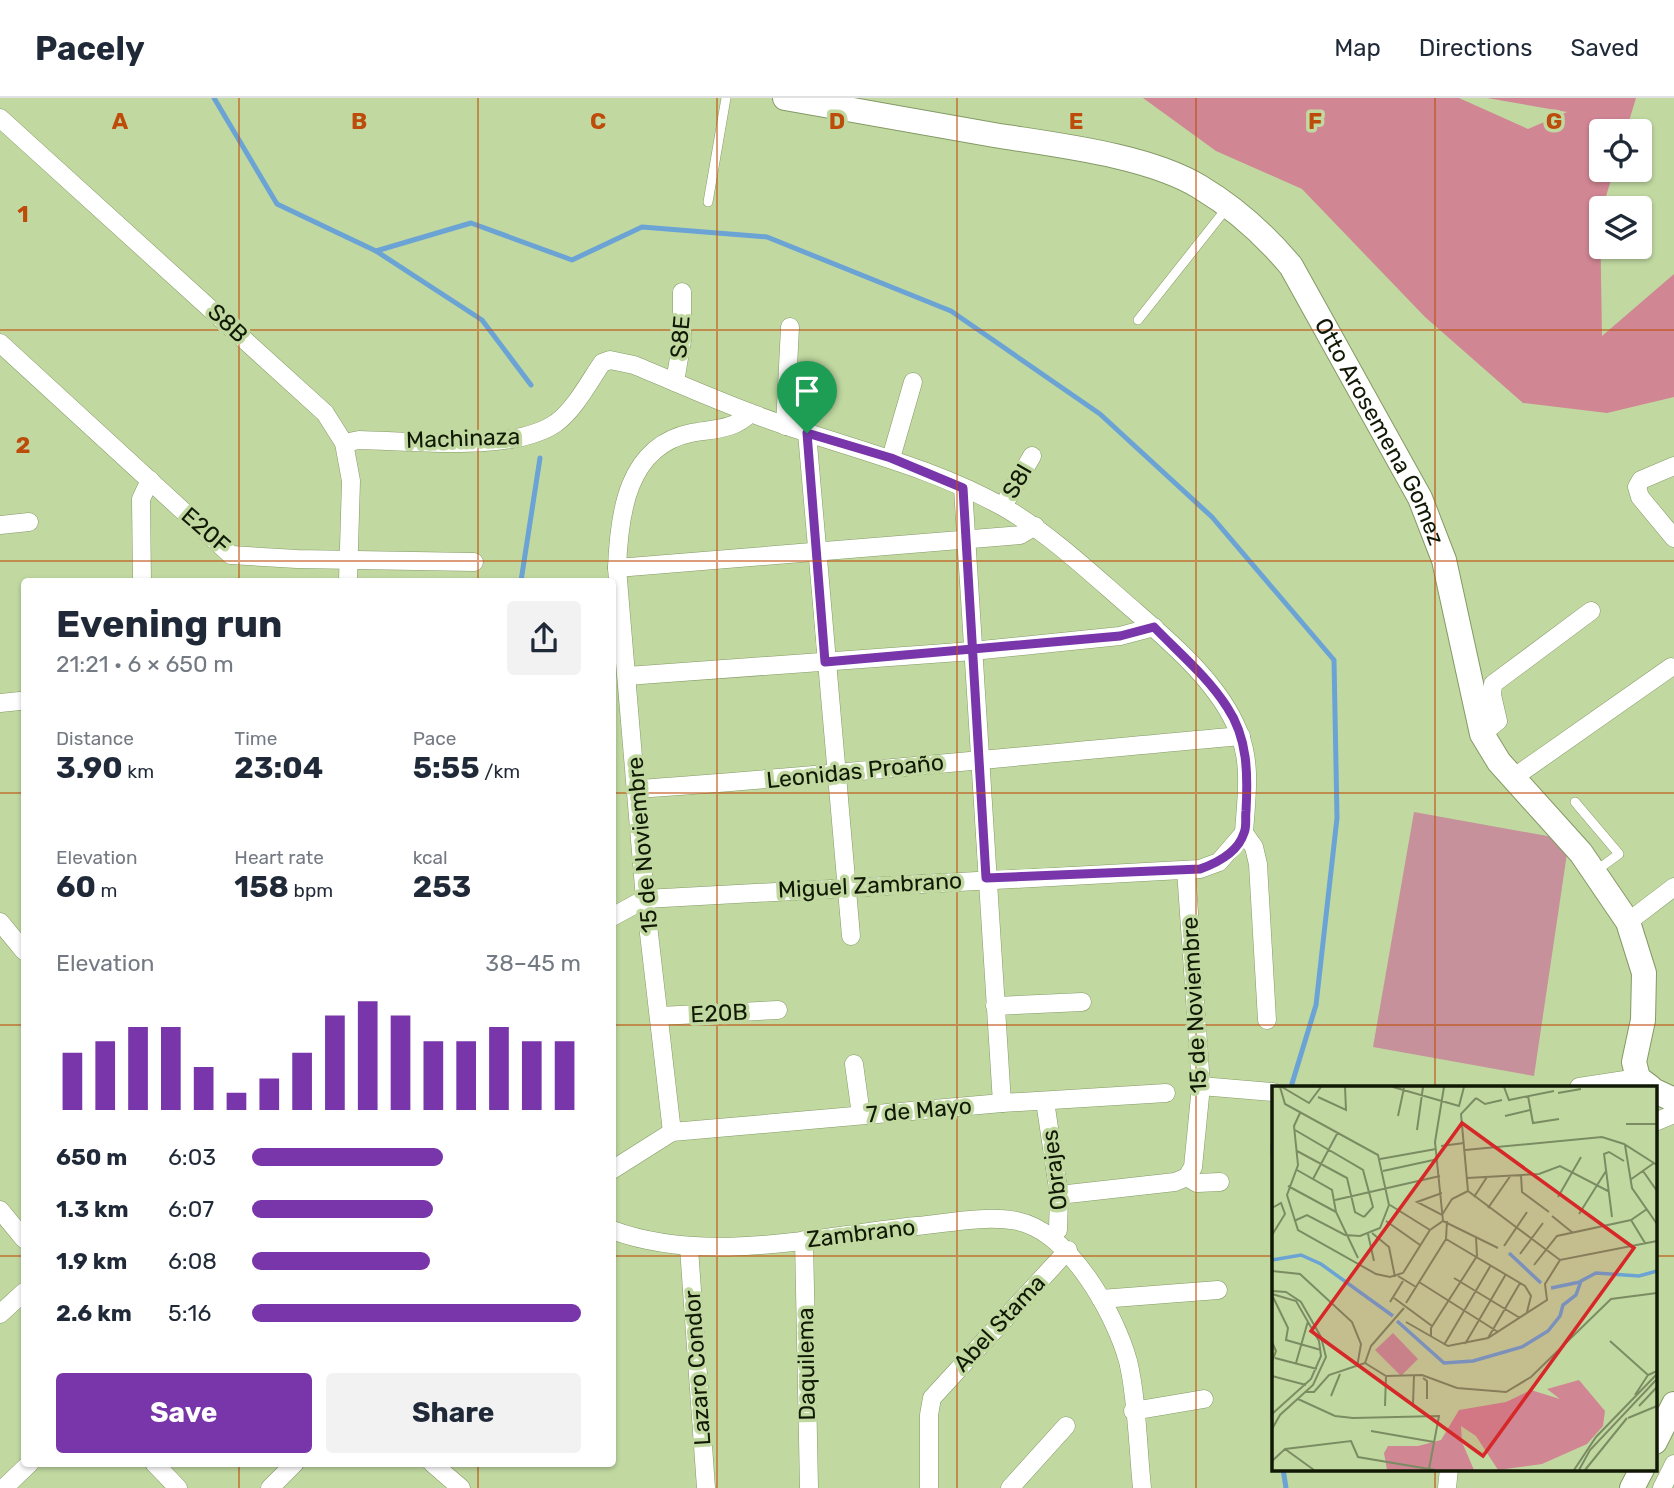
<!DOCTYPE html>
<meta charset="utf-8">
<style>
:root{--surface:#fff;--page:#f2f2f3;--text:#1f2937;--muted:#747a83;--line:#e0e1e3;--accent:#7836aa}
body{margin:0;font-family:Rubik,sans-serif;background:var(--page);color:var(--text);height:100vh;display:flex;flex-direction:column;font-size:26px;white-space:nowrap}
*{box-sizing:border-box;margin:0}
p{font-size:23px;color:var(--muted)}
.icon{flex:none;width:38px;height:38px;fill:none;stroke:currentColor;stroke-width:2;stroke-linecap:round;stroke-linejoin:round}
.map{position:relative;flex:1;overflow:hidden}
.sheet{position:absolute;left:21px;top:480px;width:595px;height:889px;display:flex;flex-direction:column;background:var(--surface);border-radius:7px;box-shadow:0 2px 5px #0004}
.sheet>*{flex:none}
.tools{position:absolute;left:1589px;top:21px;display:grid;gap:14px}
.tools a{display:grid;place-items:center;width:63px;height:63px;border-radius:7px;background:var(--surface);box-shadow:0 2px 5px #0004;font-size:35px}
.pin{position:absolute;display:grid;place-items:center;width:60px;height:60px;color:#fff;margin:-72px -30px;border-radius:50% 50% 50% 0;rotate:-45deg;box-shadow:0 0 7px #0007}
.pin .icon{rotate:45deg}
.round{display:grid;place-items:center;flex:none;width:74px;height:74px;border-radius:7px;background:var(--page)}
.headline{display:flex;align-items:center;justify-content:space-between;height:119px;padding:0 35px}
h1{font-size:38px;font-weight:700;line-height:52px}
.metrics{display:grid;grid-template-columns:repeat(3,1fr);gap:10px;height:119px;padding:7px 35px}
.metrics div{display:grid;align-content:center}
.metrics b{font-size:30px;font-weight:700}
.metrics small{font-size:19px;font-weight:400}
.metrics p{font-size:19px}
.chart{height:196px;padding:14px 35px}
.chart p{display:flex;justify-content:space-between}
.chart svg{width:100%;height:126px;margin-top:7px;stroke:var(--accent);stroke-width:6}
.action{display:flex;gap:14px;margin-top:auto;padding:14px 35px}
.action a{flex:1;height:80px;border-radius:7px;background:var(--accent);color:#fff;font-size:28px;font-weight:700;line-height:80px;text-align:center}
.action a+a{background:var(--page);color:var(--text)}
ul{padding:0 35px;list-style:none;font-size:23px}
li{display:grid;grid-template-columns:112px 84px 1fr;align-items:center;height:52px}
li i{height:18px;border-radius:9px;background:var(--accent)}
header{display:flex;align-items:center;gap:42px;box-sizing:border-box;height:98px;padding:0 35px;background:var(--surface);border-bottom:2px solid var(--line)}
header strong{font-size:33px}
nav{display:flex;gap:38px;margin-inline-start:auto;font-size:24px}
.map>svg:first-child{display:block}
.green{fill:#c6919a}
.forest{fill:#d18694}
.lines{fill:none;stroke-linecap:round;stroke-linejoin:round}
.stream{stroke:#6ca3d5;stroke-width:5}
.lane-casing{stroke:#849a65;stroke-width:10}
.street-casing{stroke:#849a65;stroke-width:19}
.secondary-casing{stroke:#849a65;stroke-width:26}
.lane{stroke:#fff;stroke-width:9}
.street{stroke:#fff;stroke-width:18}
.secondary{stroke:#fff;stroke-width:24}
.route-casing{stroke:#fff;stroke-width:14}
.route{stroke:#7836aa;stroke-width:9}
.grid{fill:none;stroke:#bd4c0b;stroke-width:2;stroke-opacity:0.55}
.labels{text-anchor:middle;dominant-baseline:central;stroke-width:7;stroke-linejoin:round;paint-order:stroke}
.street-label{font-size:23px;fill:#111905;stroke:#c1d9a1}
.inset-river{fill:none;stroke:#6ca3d5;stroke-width:3.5}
.inset-road{fill:none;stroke:#7b8c63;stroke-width:2}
.view{fill:#d62828;fill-opacity:0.15;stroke:#d62828;stroke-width:3.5}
.inset-edge{fill:none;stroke:#111905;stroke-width:3.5}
.grid-label{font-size:23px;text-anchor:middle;font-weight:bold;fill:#bd4c0b;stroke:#c1d9a1;stroke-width:7;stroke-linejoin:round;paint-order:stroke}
</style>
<header>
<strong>Pacely</strong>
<nav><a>Map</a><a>Directions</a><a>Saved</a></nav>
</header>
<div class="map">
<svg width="1674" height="1390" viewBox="0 0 1674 1390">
<rect width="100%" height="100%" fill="#c1d9a1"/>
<polygon class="green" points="1414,714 1569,742 1534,978 1373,949"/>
<polygon class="forest" points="1143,0 1459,0 1528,31 1567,14 1487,0 1636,0 1626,33 1601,33 1601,72 1614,72 1600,118 1602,238 1674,176 1674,299 1607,315 1523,305 1425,219 1302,91 1216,53"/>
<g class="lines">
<g class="stream">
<polyline points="214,0 277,106 376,153 471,125 572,162 642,129 767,139 951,213 1100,316 1212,419 1334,562 1337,720 1316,907 1291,989"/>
<polyline points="376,153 482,222 531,287"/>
<polyline points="521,483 540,360"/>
<polyline points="1273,1046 1273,1055"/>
<polyline points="1273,1302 1273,1319"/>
<polyline points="1283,1371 1286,1390"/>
</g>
<g class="lane-casing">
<g id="lane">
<polyline points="708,104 726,0"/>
<polyline points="1138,222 1226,111"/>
<polyline points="1575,704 1619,756 1597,772"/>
</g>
</g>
<g class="street-casing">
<g id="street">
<polyline points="0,20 325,315 344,345 351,383 348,483"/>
<polyline points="0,245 231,457 297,461 474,464"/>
<polyline points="675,284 682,242 682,194"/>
<polyline points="785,328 790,229"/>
<polyline points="807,335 851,838"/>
<path d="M344,345L359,342C412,343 513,355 556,325C575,311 589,284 602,265L610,262L634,267C685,288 735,311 787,328C860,353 936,371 1005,410C1053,438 1095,479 1137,515C1175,548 1221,588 1239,635C1252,667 1246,702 1244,735"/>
<polyline points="891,360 913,284"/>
<polyline points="1674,368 1641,382 1637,389 1640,399 1674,440"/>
<polyline points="963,390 1002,1005"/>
<polyline points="1003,408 1032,358"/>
<polyline points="0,427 29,424"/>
<polyline points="617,470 1020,437 1035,428"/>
<polyline points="142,483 141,401 150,382"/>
<polyline points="627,578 973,553 1120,538 1154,529"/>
<polyline points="0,605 20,603"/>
<polyline points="1482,636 1498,623 1492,597 1493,586 1591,513"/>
<polyline points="1513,680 1671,569"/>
<path d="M637,691C839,677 1039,656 1241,638"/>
<polyline points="1244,735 1254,749 1258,766 1267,922"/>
<polyline points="612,819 645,801 1200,771 1219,764 1244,735"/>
<polyline points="0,824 24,853"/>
<polyline points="1628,824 1674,789"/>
<polyline points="995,908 1082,904"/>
<polyline points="660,918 778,912"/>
<polyline points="854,966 861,1017"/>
<polyline points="1201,988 1273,994"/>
<polyline points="1579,989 1638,980"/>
<polyline points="1045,1003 1059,1097 1058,1132 1052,1138"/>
<polyline points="1655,1024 1674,1016"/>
<path d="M672,1034L645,801L617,470C619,416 627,348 691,335C712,331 735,332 750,315"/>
<polyline points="612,1072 672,1034 1002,1005 1166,995"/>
<polyline points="1187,1079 1197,1085 1220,1084"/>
<polyline points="1059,1097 1175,1084 1187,1079 1193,1069 1201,988 1186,772"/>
<polyline points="0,1112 24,1141"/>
<path d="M612,1132C707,1167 819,1138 917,1128C949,1125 985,1117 1017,1123C1070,1134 1115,1216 1128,1263C1137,1300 1138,1352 1142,1390"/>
<polyline points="804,1142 809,1390"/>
<polyline points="689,1150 706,1390"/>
<polyline points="1101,1201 1218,1192"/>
<polyline points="0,1216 24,1194"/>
<polyline points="1133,1313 1204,1301"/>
<polyline points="154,1365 178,1390"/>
<polyline points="432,1365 461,1390"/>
<polyline points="4,1390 30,1365"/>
<polyline points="270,1390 295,1365"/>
<polyline points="929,1390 929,1317 932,1300 1068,1152"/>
<polyline points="1010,1390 1066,1328"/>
<polyline points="1447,1390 1449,1371"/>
<polyline points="1662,1390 1674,1366"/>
</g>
</g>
<g class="secondary-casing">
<g id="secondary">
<path id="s1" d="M785,0C855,12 924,25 994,37C1055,47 1148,57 1200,89C1235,110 1265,137 1291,168L1420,400L1444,462L1482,636L1499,664L1581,755L1628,824L1644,875L1643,922L1634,964L1638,980L1650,989"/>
<polyline points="1655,993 1674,1002"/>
<polyline points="1655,1344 1674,1306"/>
<polyline points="1632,1390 1642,1371"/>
</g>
</g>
<use href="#lane" class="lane"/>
<use href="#street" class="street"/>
<use href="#secondary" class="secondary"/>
</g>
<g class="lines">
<g class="route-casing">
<path id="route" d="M807,335L891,360L963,390L966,441C973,554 979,667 986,780L1200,771C1217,765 1238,754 1244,735C1247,729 1245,719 1246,713C1248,677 1248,640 1227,609C1208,579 1178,554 1154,529L1120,538L825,564L807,335"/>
</g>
<use href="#route" class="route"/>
</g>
<path class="grid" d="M239,0V483M478,0V483M717,0V1390M957,0V1390M1196,0V1390M1435,0V989M0,232H1674M0,463H1674M0,695H24M612,695H1674M0,927H24M612,927H1674M0,1158H24M612,1158H1273M1655,1158H1674M239,1365V1390M478,1365V1390M1435,1371V1390"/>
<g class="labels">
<g class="street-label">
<text transform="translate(228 225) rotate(43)">S8B</text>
<text transform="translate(680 239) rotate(-85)">S8E</text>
<text stroke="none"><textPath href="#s1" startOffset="735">Otto Arosemena Gomez</textPath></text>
<text transform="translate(463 340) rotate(-2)">Machinaza</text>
<text transform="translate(1017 383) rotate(-60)">S8I</text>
<text transform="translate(206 432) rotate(41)">E20F</text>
<text transform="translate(855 673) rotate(-6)">Leonidas Proaño</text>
<text transform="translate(642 747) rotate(-95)">15 de Noviembre</text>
<text transform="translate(870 787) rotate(-3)">Miguel Zambrano</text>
<text transform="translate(1194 907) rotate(-93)">15 de Noviembre</text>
<text transform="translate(719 915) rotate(-3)">E20B</text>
<text transform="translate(919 1012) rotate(-5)">7 de Mayo</text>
<text transform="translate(1054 1072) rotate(-97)">Obrajes</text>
<text transform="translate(861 1135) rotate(-7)">Zambrano</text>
<text transform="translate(999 1225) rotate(-47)">Abel Stama</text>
<text transform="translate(806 1266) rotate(-91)">Daquilema</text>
<text transform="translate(697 1270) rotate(-94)">Lazaro Condor</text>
</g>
</g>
<g transform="translate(1272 988)">
<rect width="385" height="385" fill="#c1d9a1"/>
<path d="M121,247L146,273L129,290L103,264Z" fill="#c6919a"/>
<path d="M307,294L333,325L331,340L315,358L270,378L226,384L204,350L189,340L190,356L202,384H115L112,367L116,360H146L169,354L187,324L234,316L259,304L288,313L275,303Z" fill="#d18694"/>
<path class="inset-river" d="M237,167L269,197M0,174L29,169L49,178L121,230M279,202L308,196M125,235L172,277L201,275L250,261L276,245L288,230L291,219L304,209L309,195L324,187L367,190L385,185"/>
<path class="inset-road" d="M8,1L13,18L106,69L117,119L108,142L88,150L73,149L35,129L22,135M10,1L37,17L49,1M121,1L187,20L192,1M232,1L237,14L282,5M286,7L309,3M256,10L261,37L287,33M46,11L74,24L73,1M204,12L213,18L230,14M28,27L22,40L26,79L15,109L26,144L104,188L118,191L131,187L158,144L171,135L226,162M126,30L132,2M233,30L258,24M354,38H385M23,44L91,84L101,121L92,131M145,44L151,1M353,59L360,102L385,138M169,60L192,57M193,64L330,51L352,58L385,79M25,65L75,92L83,126L92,131M108,73L164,63M25,84L60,104L64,126L86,172M111,85L166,73M371,85L385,105M249,89L250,106L277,126M195,92L267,88L288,80L336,105M41,93L66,46M358,94L382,77M16,100L64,126M196,105L288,174L385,155M196,105L189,28L204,12M170,107L145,116L170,129L180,113L196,105M202,111L215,91M286,111L309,71M63,114L168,90M118,119L158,144M0,122L9,117L13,128L0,149M216,122L239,89M307,128L334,85M280,130L301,147M340,131L332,68L337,66L352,75M359,134L373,157M114,135L148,159M171,135L163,56L172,1M100,147L117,161L123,191M96,148L102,175M174,153L253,200L259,210L255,226M232,160L255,126M248,168L271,137M262,179L285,150L359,134L375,123M0,185L28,188L80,236L89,258L85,281M126,190L144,201M182,192L248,232M147,196L226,246M0,205L14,206L29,216L49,251L54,271L41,299L8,329L0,343M0,208L24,215L47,255L49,270L39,293L0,328M0,209L16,242L14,254L49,264M122,212L160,240M118,216L131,195M134,217L174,153L175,135M134,236L176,260L216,252L275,214L273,198L288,174M159,250V242L205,170L204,151M216,252L248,197M338,255L376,289M0,256L4,265L0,276M193,258L234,188M172,259L219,179M3,272L45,283M24,277L36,235M93,277L114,290L150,289L185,302L234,306L259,291L339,213L385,207M93,277L99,260L132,222M0,290L34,299M151,292L155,295V313M34,306H42L57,289L93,277M363,309L376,289L385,285M59,310L68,288M26,313L63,330L81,332L167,330L157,383M141,318L142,289M113,320L114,290M367,320L385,301M356,332L385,320M99,345L162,356M13,363L79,355L86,371L163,384M0,375L13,363L42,384M302,384L324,351L385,288M307,384L318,364L385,293M313,384L355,332"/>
<path class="view" d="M190,37L362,162L211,370L39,245Z"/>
<rect width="385" height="385" class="inset-edge"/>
</g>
<g class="grid-label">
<text x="120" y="31">A</text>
<text x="359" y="31">B</text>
<text x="598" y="31">C</text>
<text x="837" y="31">D</text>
<text x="1076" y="31">E</text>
<text x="1315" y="31">F</text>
<text x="1554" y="31">G</text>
<text x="23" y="124">1</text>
<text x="23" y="355">2</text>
</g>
</svg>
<div class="tools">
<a><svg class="icon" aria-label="locate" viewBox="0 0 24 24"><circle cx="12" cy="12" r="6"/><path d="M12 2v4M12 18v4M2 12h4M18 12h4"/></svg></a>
<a><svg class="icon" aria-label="layers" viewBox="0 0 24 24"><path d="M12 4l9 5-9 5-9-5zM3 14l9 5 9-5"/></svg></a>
</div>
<div class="pin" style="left:807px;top:335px;background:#1e9e55"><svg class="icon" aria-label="arrive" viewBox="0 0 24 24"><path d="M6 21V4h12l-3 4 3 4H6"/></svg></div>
<section class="sheet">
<div class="headline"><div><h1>Evening run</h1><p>21:21 · 6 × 650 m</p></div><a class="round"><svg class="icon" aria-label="share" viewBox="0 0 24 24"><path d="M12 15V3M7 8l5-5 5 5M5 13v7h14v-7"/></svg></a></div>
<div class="metrics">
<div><p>Distance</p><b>3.90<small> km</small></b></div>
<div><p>Time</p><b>23:04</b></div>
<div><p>Pace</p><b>5:55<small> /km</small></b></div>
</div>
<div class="metrics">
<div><p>Elevation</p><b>60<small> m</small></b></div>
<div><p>Heart rate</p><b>158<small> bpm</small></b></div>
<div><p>kcal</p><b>253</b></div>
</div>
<div class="chart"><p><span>Elevation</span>38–45 m</p>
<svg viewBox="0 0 160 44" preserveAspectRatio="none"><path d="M5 44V24M15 44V20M25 44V15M35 44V15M45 44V29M55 44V38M65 44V33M75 44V24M85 44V11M95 44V6M105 44V11M115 44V20M125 44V20M135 44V15M145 44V20M155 44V20"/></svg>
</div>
<ul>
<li><b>650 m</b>6:03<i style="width:58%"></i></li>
<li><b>1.3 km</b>6:07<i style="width:55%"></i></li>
<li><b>1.9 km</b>6:08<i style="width:54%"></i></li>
<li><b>2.6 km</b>5:16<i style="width:100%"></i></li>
</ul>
<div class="action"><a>Save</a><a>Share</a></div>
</section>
</div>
